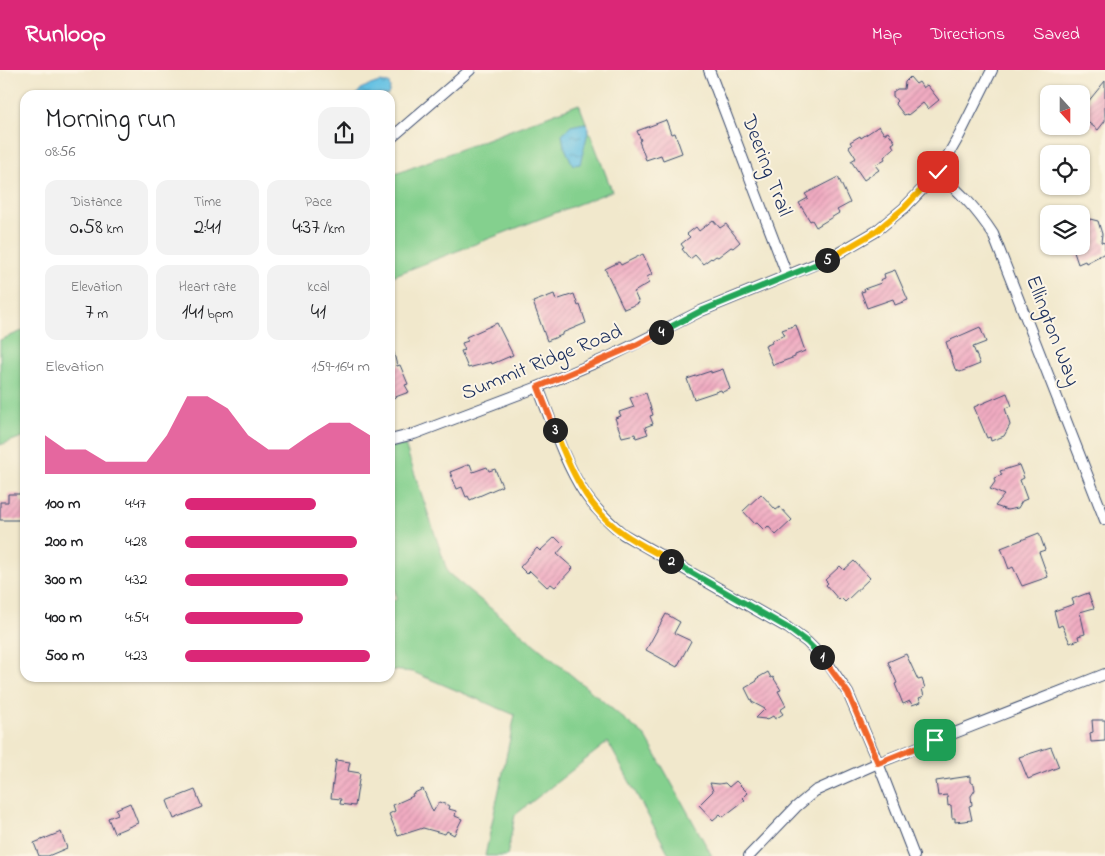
<!DOCTYPE html>
<meta charset="utf-8">
<style>
:root{--surface:#fff;--page:#f2f2f2;--text:#202124;--muted:#757577;--accent:#db2777}
body{margin:0;font-family:"Indie Flower",sans-serif;background:var(--page);color:var(--text);height:100vh;display:flex;flex-direction:column;font-size:19px;white-space:nowrap}
*{box-sizing:border-box;margin:0}
p{font-size:16px;color:var(--muted)}
.icon{flex:none;width:28px;height:28px;fill:none;stroke:currentColor;stroke-width:2;stroke-linecap:round;stroke-linejoin:round}
.map{position:relative;flex:1;overflow:hidden}
.details{position:absolute;left:20px;top:20px;width:375px;height:592px;display:flex;flex-direction:column;background:var(--surface);border-radius:15px;box-shadow:0 1px 4px #0004}
.details>*{flex:none}
.needle{width:32px;rotate:159deg}
.tools{position:absolute;left:1040px;top:15px;display:grid;gap:10px}
.tools a{display:grid;place-items:center;width:50px;height:50px;border-radius:10px;background:var(--surface);box-shadow:0 1px 4px #0004;font-size:25px}
.pin{position:absolute;display:grid;place-items:center;width:42px;height:42px;color:#fff;margin:-21px;border-radius:10px;box-shadow:0 2px 8px #0006}
.km{position:absolute;width:25px;height:25px;margin:-12px;border-radius:50%;background:#222;color:#fff;font-size:14px;line-height:25px;text-align:center}
.round{display:grid;place-items:center;flex:none;width:52px;height:52px;border-radius:15px;background:var(--page)}
.head{display:flex;align-items:center;justify-content:space-between;height:85px;padding:0 25px}
h1{font-size:28px;font-weight:600;line-height:38px}
.metrics{display:grid;grid-template-columns:repeat(3,1fr);gap:8px;height:85px;padding:5px 25px}
.metrics div{display:grid;align-content:center;border-radius:12px;background:var(--page);text-align:center}
.metrics b{font-size:21px;font-weight:600}
.metrics small{font-size:14px;font-weight:400}
.metrics p{font-size:14px}
.chart{height:140px;padding:10px 25px}
.chart p{display:flex;justify-content:space-between}
.chart svg{width:100%;height:90px;margin-top:5px;fill:var(--accent);opacity:.7}
ul{padding:0 25px;list-style:none;font-size:16px}
li{display:grid;grid-template-columns:80px 60px 1fr;align-items:center;height:38px}
li i{height:12px;border-radius:6px;background:var(--accent)}
header{display:flex;align-items:center;gap:30px;box-sizing:border-box;height:70px;padding:0 25px;background:var(--accent);color:#fff}
header strong{font-size:24px}
nav{display:flex;gap:28px;margin-inline-start:auto;font-size:18px}
.map>svg:first-child{display:block}
.park{fill:#84d08e;stroke:#508076}
.water{fill:url(#water-ripples);stroke:#4078a0}
.building{fill:url(#building-hatch)}
.lines{fill:none;stroke-linecap:round;stroke-linejoin:round}
.minor-casing{stroke:#3b4b6e;stroke-width:12}
.minor{stroke:#fff;stroke-width:10}
.split-1-casing{stroke:#fff;stroke-width:10}
.split-2-casing{stroke:#fff;stroke-width:10}
.split-3-casing{stroke:#fff;stroke-width:10}
.split-4-casing{stroke:#fff;stroke-width:10}
.split-5-casing{stroke:#fff;stroke-width:10}
.split-6-casing{stroke:#fff;stroke-width:10}
.split-1{stroke:#f0652b;stroke-width:6}
.split-2{stroke:#22a559;stroke-width:6}
.split-3{stroke:#f5b400;stroke-width:6}
.split-4{stroke:#f0652b;stroke-width:6}
.split-5{stroke:#22a559;stroke-width:6}
.split-6{stroke:#f5b400;stroke-width:6}
.labels{text-anchor:middle;dominant-baseline:central;stroke-width:4;stroke-linejoin:round;paint-order:stroke}
.street-label{font-size:21px;fill:#1b2f5e;stroke:#fcf5e5}
</style>
<header>
<strong>Runloop</strong>
<nav><a>Map</a><a>Directions</a><a>Saved</a></nav>
</header>
<div class="map">
<svg width="1105" height="786" viewBox="0 0 1105 786">
<defs>
<pattern id="water-ripples" width="26" height="14" patternUnits="userSpaceOnUse" patternTransform="scale(1.25)"><rect width="26" height="14" fill="#65c1e3"/><path d="M2 4q2-2 4 0t4 0M15 11q2-2 4 0t4 0" fill="none" stroke="#529dbb"/></pattern>
<pattern id="building-hatch" width="6" height="6" patternUnits="userSpaceOnUse" patternTransform="scale(1.25)"><rect width="6" height="6" fill="#f0abc1"/><path d="M-1 1l2-2M0 6l6-6M5 7l2-2" fill="none" stroke="#cd93a8"/></pattern>
</defs>
<rect width="100%" height="100%" fill="#fcf5e5"/>
<filter id="ink" filterUnits="userSpaceOnUse"><feTurbulence type="fractalNoise" baseFrequency=".02" numOctaves="2"/><feDisplacementMap in="SourceGraphic" scale="10" xChannelSelector="R" yChannelSelector="G"/><feConvolveMatrix kernelMatrix="1 2 1 2 8 2 1 2 1" color-interpolation-filters="sRGB"/></filter>
<filter id="wash" filterUnits="userSpaceOnUse"><feTurbulence type="fractalNoise" baseFrequency=".0096" numOctaves="4" result="noise"/><feDisplacementMap in="SourceGraphic" scale="20" xChannelSelector="R" yChannelSelector="G"/><feGaussianBlur stdDeviation="1.12" result="paint"/><feColorMatrix in="noise" values="0 0 0 0 0 0 0 0 0 0 0 0 0 0 0 0 0 1.4 0 .05"/><feComposite in="paint" operator="in"/></filter>
<g filter="url(#wash)">
<rect width="100%" height="100%" fill="#f1e8cc"/>
<g class="park">
<polygon points="579,34 612,121 390,207 390,106"/>
<polygon points="25,260 25,366 0,375 0,270"/>
<polygon points="405,375 448,503 646,667 712,786 670,786 608,672 515,745 507,786 485,786 515,645 413,602 390,600 390,531 397,529 390,502 390,377"/>
</g>
<g class="water">
<polygon points="379,12 389,13 390,19 388,25 356,25 362,18"/>
<polygon points="585,53 589,58 580,94 573,95 564,76 562,64 571,56"/>
</g>
<g id="blocks">
<g class="building">
<polygon points="910,7 916,14 919,12 923,18 927,15 939,30 928,39 923,33 908,45 907,44 904,45 895,33 897,31 893,26 893,22 897,19 904,19 905,12"/>
<polygon points="1105,11 1105,51 1098,60 1081,47 1081,28 1087,33"/>
<polygon points="666,50 671,64 675,63 682,83 663,90 661,85 646,90 639,71 641,70 637,61"/>
<polygon points="879,56 884,64 888,62 895,72 892,74 894,78 884,87 885,89 875,95 879,100 864,110 851,91 856,88 849,77 852,75 850,72 860,66 861,68"/>
<polygon points="838,107 850,133 837,140 839,143 816,157 812,150 810,151 799,133 808,128 805,124"/>
<polygon points="1090,149 1098,151 1102,164 1101,172 1105,173 1105,183 1086,193 1085,191 1078,194 1072,176 1081,176 1081,157 1087,155"/>
<polygon points="713,150 720,158 726,154 740,172 733,178 731,177 718,187 716,186 712,189 711,188 703,194 695,185 690,189 682,179 684,178 681,174 690,167 687,164 696,157 699,161"/>
<polygon points="643,184 652,204 647,207 649,213 634,222 639,233 624,239 605,199 619,192 621,195"/>
<polygon points="895,200 908,230 895,235 893,229 867,238 861,222 865,221 864,219 881,213 880,210 885,208 884,204"/>
<polygon points="554,224 556,230 574,224 578,236 580,235 586,253 562,263 562,265 547,271 533,232"/>
<polygon points="497,253 513,285 492,294 491,292 468,298 461,281 465,280 462,273 468,271 466,267"/>
<polygon points="796,255 805,281 795,285 795,287 773,295 765,276 772,273 771,271 785,265 782,260"/>
<polygon points="980,257 986,272 973,277 980,294 960,302 955,299 946,272"/>
<polygon points="393,279 397,296 400,295 408,314 405,315 409,322 390,329 390,280"/>
<polygon points="723,299 730,319 722,322 721,320 694,329 687,309 711,301 711,303"/>
<polygon points="646,323 653,345 650,346 653,354 645,357 648,364 636,368 635,364 622,367 615,348 621,346 619,342 634,337 630,328"/>
<polygon points="1007,323 1012,336 1005,338 1010,355 1004,366 991,371 990,367 987,368 974,337"/>
<polygon points="470,394 473,402 487,397 489,401 495,399 502,416 470,430 468,426 466,427 462,417 457,419 450,402"/>
<polygon points="1019,395 1024,408 1020,410 1027,429 1022,431 1018,438 1007,440 995,436 1004,425 990,419 995,412 994,408 1002,405 1000,401"/>
<polygon points="8,424 21,424 21,432 25,432 25,450 0,450 0,432 8,432"/>
<polygon points="761,424 776,440 780,437 792,450 776,465 768,456 764,460 757,453 755,454 743,441"/>
<polygon points="1039,463 1045,480 1039,482 1048,507 1022,516 1013,497 1009,499 1001,478"/>
<polygon points="555,467 564,476 557,484 573,498 555,517 551,514 547,517 530,501 527,504 520,497 537,478 540,481"/>
<polygon points="854,491 870,508 845,532 841,528 839,530 826,515 828,513 825,510 840,496 844,500"/>
<polygon points="1088,523 1094,538 1080,542 1085,564 1078,566 1079,570 1070,573 1062,555 1058,557 1054,541 1074,534 1072,529"/>
<polygon points="666,544 680,552 674,563 691,571 677,597 646,580"/>
<polygon points="906,584 918,610 922,609 925,618 922,619 924,626 919,628 921,632 912,635 910,631 903,634 895,614 897,613 888,592"/>
<polygon points="768,602 771,608 773,607 781,620 778,621 786,636 780,640 783,644 775,649 773,646 766,650 765,649 756,648 765,639 752,632 745,618 757,611 756,609"/>
<polygon points="1092,650 1105,650 1105,671 1091,672 1090,663 1093,662"/>
<polygon points="1051,677 1059,697 1028,709 1019,687"/>
<polygon points="336,690 350,692 348,701 360,703 355,736 340,734 341,729 331,728"/>
<polygon points="970,706 970,712 974,714 975,720 971,726 972,735 969,736 972,750 955,752 955,748 952,748 951,735 948,736 947,725 938,726 936,711"/>
<polygon points="736,711 748,723 743,728 745,730 723,747 720,744 713,750 699,735 713,721 710,713 719,714 725,713 729,717"/>
<polygon points="423,719 433,742 439,732 450,736 449,739 456,741 455,746 462,749 454,765 447,761 445,764 423,758 398,766 389,744 395,741 393,735 413,726 412,724"/>
<polygon points="195,720 202,737 174,749 167,731"/>
<polygon points="130,733 138,753 114,763 108,748 118,744 116,739"/>
<polygon points="61,762 67,778 48,786 39,786 34,773"/>
</g>
</g>
</g>
<g filter="url(#ink)">
<use href="#blocks" fill-opacity="0" stroke="#3b4b6e" stroke-width="1"/>
<g class="lines">
<g class="minor-casing">
<g id="minor">
<polyline points="709,0 787,205"/>
<polyline points="390,69 470,0"/>
<path d="M938,103C961,123 976,138 993,164L1105,450"/>
<path d="M538,317C552,353 564,392 585,424C596,440 609,452 623,464L788,558L807,572L827,592L848,623L878,693L914,786"/>
<polyline points="390,370 414,364 538,317 609,287 701,241 830,188 875,162 904,138 938,103 959,66 992,0"/>
<polyline points="749,786 796,737 815,721 878,693 1105,604"/>
</g>
</g>
<use href="#minor" class="minor"/>
</g>
</g>
<g class="lines" filter="url(#ink)">
<g class="split-1-casing">
<polyline id="split-1" points="822,587 848,623 878,693 935,670"/>
</g>
<g class="split-2-casing">
<polyline id="split-2" points="671,491 788,558 807,572 822,587"/>
</g>
<g class="split-3-casing">
<path id="split-3" d="M555,360C570,399 588,440 624,464C638,474 655,482 671,491"/>
</g>
<g class="split-4-casing">
<polyline id="split-4" points="555,360 538,317 636,275 661,262"/>
</g>
<g class="split-5-casing">
<polyline id="split-5" points="661,262 701,241 827,190"/>
</g>
<g class="split-6-casing">
<polyline id="split-6" points="827,190 875,162 904,138 938,102"/>
</g>
<use href="#split-1" class="split-1"/>
<use href="#split-2" class="split-2"/>
<use href="#split-3" class="split-3"/>
<use href="#split-4" class="split-4"/>
<use href="#split-5" class="split-5"/>
<use href="#split-6" class="split-6"/>
</g>
<g class="labels">
<g class="street-label">
<text transform="translate(766 96) rotate(69)">Deering Trail</text>
<text transform="translate(1052 261) rotate(69)">Ellington Way</text>
<text transform="translate(542 293) rotate(-22)">Summit Ridge Road</text>
</g>
</g>
</svg>
<div class="tools">
<a><svg class="needle" viewBox="-14 -14 28 28"><path d="M0-13l5 13h-10z" fill="#e53935"/><path d="M0 13l5-13h-10z" fill="#757577"/></svg></a>
<a><svg class="icon" aria-label="locate" viewBox="0 0 24 24"><circle cx="12" cy="12" r="6"/><path d="M12 2v4M12 18v4M2 12h4M18 12h4"/></svg></a>
<a><svg class="icon" aria-label="layers" viewBox="0 0 24 24"><path d="M12 4l9 5-9 5-9-5zM3 14l9 5 9-5"/></svg></a>
</div>
<div class="pin" style="left:935px;top:670px;background:#1e9e55"><svg class="icon" aria-label="arrive" viewBox="0 0 24 24"><path d="M6 21V4h12l-3 4 3 4H6"/></svg></div>
<div class="pin" style="left:938px;top:102px;background:#d93025"><svg class="icon" aria-label="check" viewBox="0 0 24 24"><path d="M5 12l5 5 9-10"/></svg></div>
<b class="km" style="left:822px;top:587px">1</b>
<b class="km" style="left:671px;top:491px">2</b>
<b class="km" style="left:555px;top:360px">3</b>
<b class="km" style="left:661px;top:262px">4</b>
<b class="km" style="left:827px;top:190px">5</b>
<section class="details">
<div class="head"><div><h1>Morning run</h1><p>08:56</p></div><a class="round"><svg class="icon" aria-label="share" viewBox="0 0 24 24"><path d="M12 15V3M7 8l5-5 5 5M5 13v7h14v-7"/></svg></a></div>
<div class="metrics">
<div><p>Distance</p><b>0.58<small> km</small></b></div>
<div><p>Time</p><b>2:41</b></div>
<div><p>Pace</p><b>4:37<small> /km</small></b></div>
</div>
<div class="metrics">
<div><p>Elevation</p><b>7<small> m</small></b></div>
<div><p>Heart rate</p><b>141<small> bpm</small></b></div>
<div><p>kcal</p><b>41</b></div>
</div>
<div class="chart"><p><span>Elevation</span>159–164 m</p>
<svg viewBox="0 0 160 44" preserveAspectRatio="none"><path d="M0 44V25L10 32L20 32L30 38L40 38L50 38L60 25L70 6L80 6L90 12L100 25L110 32L120 32L130 25L140 19L150 19L160 25V44z"/></svg>
</div>
<ul>
<li><b>100 m</b>4:47<i style="width:71%"></i></li>
<li><b>200 m</b>4:28<i style="width:93%"></i></li>
<li><b>300 m</b>4:32<i style="width:88%"></i></li>
<li><b>400 m</b>4:54<i style="width:64%"></i></li>
<li><b>500 m</b>4:23<i style="width:100%"></i></li>
</ul>
</section>
</div>
